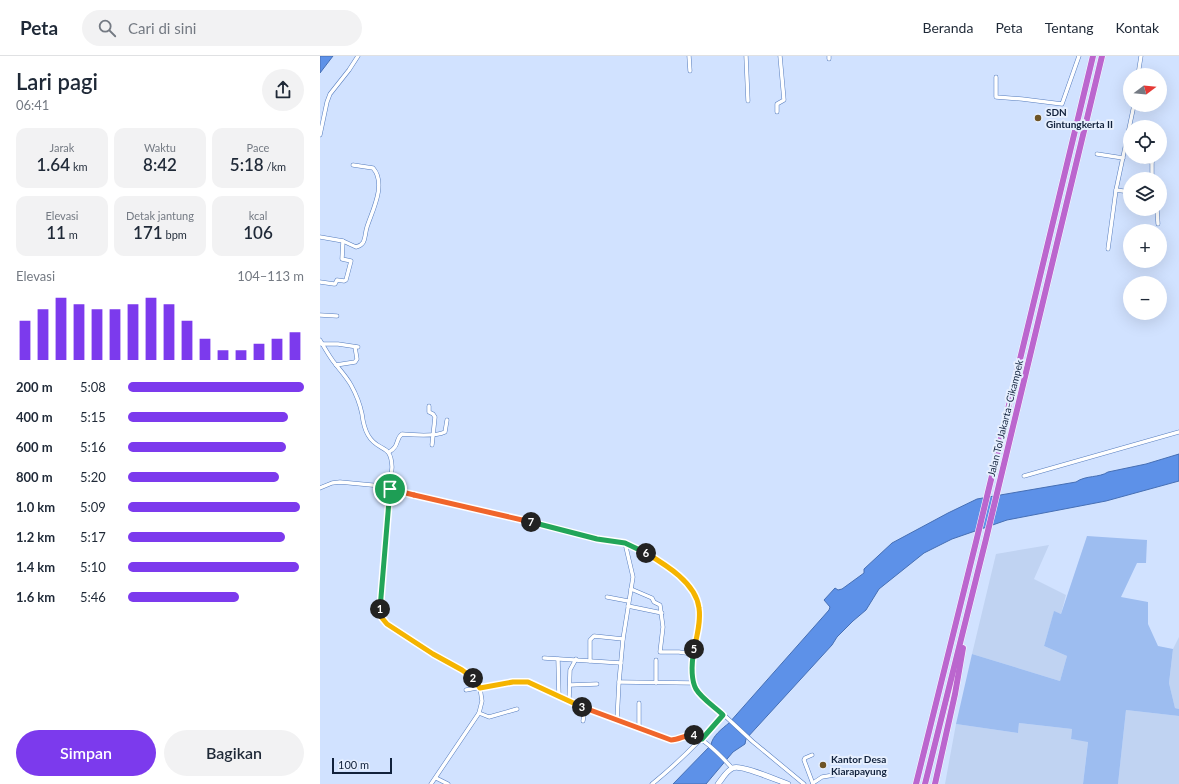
<!DOCTYPE html>
<html lang="id">
<meta charset="utf-8">
<style>
:root{--surface:#fff;--page:#f2f2f3;--text:#1f2937;--muted:#747a83;--line:#e0e1e3;--accent:#7c3aed}
body{margin:0;font-family:Lato,sans-serif;background:var(--page);color:var(--text);height:100vh;display:flex;flex-direction:column;font-size:15px;white-space:nowrap}
*{box-sizing:border-box;margin:0}
p{font-size:13px;color:var(--muted)}
.icon{flex:none;width:22px;height:22px;fill:none;stroke:currentColor;stroke-width:2;stroke-linecap:round;stroke-linejoin:round}
.map{position:relative;flex:1;overflow:hidden}
.sheet{display:flex;flex-direction:column;background:var(--surface);width:320px}
.sheet>*{flex:none}
.needle{width:26px;rotate:74deg}
.buttons{position:absolute;left:803px;top:12px;display:grid;gap:8px}
.buttons a{display:grid;place-items:center;width:44px;height:44px;border-radius:50%;background:var(--surface);box-shadow:0 4px 16px #0002;font-size:20px}
.scale{position:absolute;left:12px;bottom:10px;width:60px;box-sizing:border-box;padding-left:4px;border:2px solid #11213b;border-top:0;font-size:11px;line-height:14px;white-space:nowrap;color:#11213b;-webkit-text-stroke:3px #e6effe;paint-order:stroke}
.pin{position:absolute;display:grid;place-items:center;width:34px;height:34px;color:#fff;margin:-17px;border:2px solid #fff;border-radius:50%;box-shadow:0 1px 4px #0007}
.km{position:absolute;width:20px;height:20px;margin:-10px;border-radius:50%;background:#222;color:#fff;font-size:11px;line-height:20px;text-align:center}
.round{display:grid;place-items:center;flex:none;width:42px;height:42px;border-radius:21px;background:var(--page)}
.overview{display:flex;align-items:center;justify-content:space-between;height:68px;padding:0 16px}
h1{font-size:22px;font-weight:600;line-height:30px}
.figures{display:grid;grid-template-columns:repeat(3,1fr);gap:6px;height:68px;padding:4px 16px}
.figures div{display:grid;align-content:center;border-radius:10px;background:var(--page);text-align:center}
.figures b{font-size:17px;font-weight:600}
.figures small{font-size:11px;font-weight:400}
.figures p{font-size:11px}
.chart{height:112px;padding:8px 16px}
.chart p{display:flex;justify-content:space-between}
.chart svg{width:100%;height:72px;margin-top:4px;stroke:var(--accent);stroke-width:6}
.action{display:flex;gap:8px;margin-top:auto;padding:8px 16px}
.action a{flex:1;height:46px;border-radius:24px;background:var(--accent);color:#fff;font-size:16px;font-weight:600;line-height:46px;text-align:center}
.action a+a{background:var(--page);color:var(--text)}
ul{padding:0 16px;list-style:none;font-size:13px}
li{display:grid;grid-template-columns:64px 48px 1fr;align-items:center;height:30px}
li i{height:10px;border-radius:5px;background:var(--accent)}
header{display:flex;align-items:center;gap:24px;box-sizing:border-box;height:56px;padding:0 20px;background:var(--surface);border-bottom:1px solid var(--line)}
header strong{font-size:19px}
nav{display:flex;gap:22px;margin-inline-start:auto;font-size:14px}
.search{width:280px;height:36px;background:var(--page);display:flex;align-items:center;gap:10px;box-sizing:border-box;padding:0 14px;border-radius:22px;color:var(--muted);font-size:15px}
main{display:flex;flex:1;min-height:0}
.map>svg:first-child{display:block}
.built{fill:#c0d3f2}
.green{fill:#9dbdf0}
.water{fill:#5d91e8;stroke:#466fb4}
.lines{fill:none;stroke-linecap:round;stroke-linejoin:round}
.street-casing{stroke:#567dbe;stroke-width:4.5}
.secondary-casing{stroke:#567dbe;stroke-width:6}
.highway-casing{stroke:#fff;stroke-width:7}
.street{stroke:#fff;stroke-width:3.5}
.secondary{stroke:#fff;stroke-width:5}
.highway{stroke:#bb66ce;stroke-width:6}
.split-1-casing{stroke:#fff;stroke-width:8}
.split-2-casing{stroke:#fff;stroke-width:8}
.split-3-casing{stroke:#fff;stroke-width:8}
.split-4-casing{stroke:#fff;stroke-width:8}
.split-5-casing{stroke:#fff;stroke-width:8}
.split-6-casing{stroke:#fff;stroke-width:8}
.split-7-casing{stroke:#fff;stroke-width:8}
.split-8-casing{stroke:#fff;stroke-width:8}
.split-9-casing{stroke:#fff;stroke-width:8}
.split-1{stroke:#22a559;stroke-width:5}
.split-2{stroke:#f5b400;stroke-width:5}
.split-3{stroke:#f5b400;stroke-width:5}
.split-4{stroke:#f0652b;stroke-width:5}
.split-5{stroke:#22a559;stroke-width:5}
.split-6{stroke:#f5b400;stroke-width:5}
.split-7{stroke:#22a559;stroke-width:5}
.split-8{stroke:#f0652b;stroke-width:5}
.split-9{stroke:#f0652b;stroke-width:5}
.poi-dot{fill:#6e5426;stroke:#e6effe;stroke-width:1.5}
.labels{text-anchor:middle;dominant-baseline:central;stroke-width:4;stroke-linejoin:round;paint-order:stroke}
.poi-label{font-size:10px;font-weight:bold;fill:#11213b;stroke:#e6effe;text-anchor:start}
.street-label{font-size:10px;fill:#11213b;stroke:#e6effe}
</style>
<header>
<strong>Peta</strong>
<div class="search"><svg class="icon" aria-label="search" viewBox="0 0 24 24"><circle cx="10" cy="10" r="6"/><path d="M15 15l6 6"/></svg>Cari di sini</div>
<nav><a>Beranda</a><a>Peta</a><a>Tentang</a><a>Kontak</a></nav>
</header>
<main>
<section class="sheet">
<div class="overview"><div><h1>Lari pagi</h1><p>06:41</p></div><a class="round"><svg class="icon" aria-label="share" viewBox="0 0 24 24"><path d="M12 15V3M7 8l5-5 5 5M5 13v7h14v-7"/></svg></a></div>
<div class="figures">
<div><p>Jarak</p><b>1.64<small> km</small></b></div>
<div><p>Waktu</p><b>8:42</b></div>
<div><p>Pace</p><b>5:18<small> /km</small></b></div>
</div>
<div class="figures">
<div><p>Elevasi</p><b>11<small> m</small></b></div>
<div><p>Detak jantung</p><b>171<small> bpm</small></b></div>
<div><p>kcal</p><b>106</b></div>
</div>
<div class="chart"><p><span>Elevasi</span>104–113 m</p>
<svg viewBox="0 0 160 44" preserveAspectRatio="none"><path d="M5 44V20M15 44V13M25 44V6M35 44V10M45 44V13M55 44V13M65 44V10M75 44V6M85 44V10M95 44V20M105 44V31M115 44V38M125 44V38M135 44V34M145 44V31M155 44V27"/></svg>
</div>
<ul>
<li><b>200 m</b>5:08<i style="width:100%"></i></li>
<li><b>400 m</b>5:15<i style="width:91%"></i></li>
<li><b>600 m</b>5:16<i style="width:90%"></i></li>
<li><b>800 m</b>5:20<i style="width:86%"></i></li>
<li><b>1.0 km</b>5:09<i style="width:98%"></i></li>
<li><b>1.2 km</b>5:17<i style="width:89%"></i></li>
<li><b>1.4 km</b>5:10<i style="width:97%"></i></li>
<li><b>1.6 km</b>5:46<i style="width:63%"></i></li>
</ul>
<div class="action"><a>Simpan</a><a>Bagikan</a></div>
</section>
<div class="map">
<svg width="859" height="728" viewBox="0 0 859 728">
<rect width="100%" height="100%" fill="#d1e2ff"/>
<g class="built">
<polygon points="729,489 714,523 746,539 741,558 734,556 724,590 747,600 740,625 652,598 676,498"/>
<polygon points="859,581 859,653 855,652 849,627 853,593"/>
<polygon points="806,654 859,660 859,728 798,728"/>
<polygon points="699,667 752,673 751,683 768,685 763,728 625,728 636,668 698,677"/>
</g>
<polygon class="green" points="767,480 827,484 826,507 817,507 801,541 828,546 828,568 838,590 853,593 849,627 855,652 859,653 859,660 806,654 798,728 763,728 768,686 751,683 752,673 699,667 698,677 636,668 652,598 740,625 747,600 724,590 734,555 741,558"/>
<g class="water">
<polygon points="0,0 13,0 0,17"/>
<path d="M859,398V425L786,445L687,464L632,483L604,497L559,533L546,554L533,565L517,581L512,589L426,683L425,688L413,696L386,728H353L391,689C392,680 403,672 409,667L509,554L510,551L504,544L515,532L518,534L522,533L544,517V513L572,487L628,457L657,443L756,426C766,419 779,422 788,416L826,408Z"/>
</g>
<g class="lines">
<g class="street-casing">
<g id="street">
<polyline points="369,0 370,15"/>
<polyline points="426,0 428,45"/>
<polyline points="509,0 509,3"/>
<polyline points="818,19 821,0"/>
<polyline points="676,21 676,41 702,43 742,48 759,0"/>
<polyline points="814,50 822,53"/>
<polyline points="457,56 457,48 464,44 460,0"/>
<polyline points="0,79 7,46 10,38 29,14 38,0"/>
<polyline points="777,98 803,102"/>
<polyline points="822,105 832,106"/>
<polyline points="832,123 832,101"/>
<polyline points="796,134 810,136"/>
<polyline points="837,153 838,168"/>
<path d="M0,181L23,185L36,191C47,188 44,180 47,171C52,155 67,128 53,112L33,109"/>
<polyline points="788,193 796,134 814,49"/>
<polyline points="0,226 14,228 15,228 17,224 24,225 26,224 31,205 22,203 23,185"/>
<polyline points="0,259 17,260"/>
<path d="M0,284C4,291 8,298 13,305C19,313 26,320 31,329C36,338 40,348 42,358C43,366 44,372 48,379C58,397 71,386 72,411L60,553L62,562L67,568L113,598L142,614L154,623L160,632L162,645L159,657L111,728"/>
<polyline points="1,288 18,288 38,291"/>
<polyline points="16,309 35,306 37,303 35,291"/>
<polyline points="109,350 109,356 113,358 115,361 112,389"/>
<path d="M69,396C80,390 75,383 82,378C93,379 115,381 125,376L127,364"/>
<polyline points="704,420 859,376"/>
<path d="M0,432L12,427L20,426L62,430L277,483C286,484 296,485 304,487C330,495 380,528 380,557C379,582 367,608 376,633L432,685L484,728"/>
<polyline points="311,533 332,542 334,546 340,549 343,571 340,596 359,596 373,598"/>
<polyline points="287,541 308,545"/>
<polyline points="308,550 342,557"/>
<polyline points="224,602 301,607"/>
<polyline points="238,603 239,641"/>
<polyline points="270,605 270,584 274,580 303,583"/>
<polyline points="299,626 374,627"/>
<polyline points="336,627 336,604"/>
<polyline points="250,629 277,628"/>
<path d="M146,634L193,625L208,626L259,650L351,684C358,684 363,679 369,679C382,679 403,702 412,712"/>
<polyline points="249,645 250,614 256,603"/>
<polyline points="159,657 169,661 197,653"/>
<polyline points="297,664 299,626 303,583 313,521 305,487"/>
<polyline points="263,665 265,652"/>
<polyline points="319,672 319,647"/>
<polyline points="492,699 485,702 484,704 493,728"/>
<polyline points="116,722 128,728"/>
<polyline points="493,727 502,721 526,717"/>
<path d="M332,728C358,707 381,684 403,659"/>
</g>
</g>
<g class="secondary-casing">
<path id="secondary" d="M398,728C402,723 407,714 413,712C420,708 459,725 468,728"/>
</g>
<g class="highway-casing">
<g id="highway">
<polyline points="596,728 656,486 773,0"/>
<polyline points="605,728 666,483 782,0"/>
<polyline points="615,728 635,638 643,592"/>
</g>
</g>
<use href="#street" class="street"/>
<use href="#secondary" class="secondary"/>
<use href="#highway" class="highway"/>
</g>
<g class="lines">
<g class="split-1-casing">
<polyline id="split-1" points="60,553 70,433"/>
</g>
<g class="split-2-casing">
<polyline id="split-2" points="60,553 62,562 67,568 113,598 142,614 153,622"/>
</g>
<g class="split-3-casing">
<polyline id="split-3" points="153,622 160,632 193,626 208,626 262,651"/>
</g>
<g class="split-4-casing">
<path id="split-4" d="M262,651L351,684C360,684 365,678 374,679"/>
</g>
<g class="split-5-casing">
<path id="split-5" d="M374,679L382,683L403,659C396,652 381,642 376,633C370,622 372,605 374,593"/>
</g>
<g class="split-6-casing">
<path id="split-6" d="M326,497C346,509 376,527 379,552C381,565 377,580 374,593"/>
</g>
<g class="split-7-casing">
<polyline id="split-7" points="211,466 277,483 305,487 326,497"/>
</g>
<g class="split-8-casing">
<polyline id="split-8" points="94,439 211,466"/>
</g>
<g class="split-9-casing">
<polyline id="split-9" points="70,433 94,439"/>
</g>
<use href="#split-1" class="split-1"/>
<use href="#split-2" class="split-2"/>
<use href="#split-3" class="split-3"/>
<use href="#split-4" class="split-4"/>
<use href="#split-5" class="split-5"/>
<use href="#split-6" class="split-6"/>
<use href="#split-7" class="split-7"/>
<use href="#split-8" class="split-8"/>
<use href="#split-9" class="split-9"/>
</g>
<g class="poi-dot">
<circle cx="718" cy="62" r="4"/>
<circle cx="503" cy="709" r="4"/>
</g>
<g class="labels">
<g class="poi-label">
<text x="726" y="56">SDN<tspan x="726" dy="12">Gintungkerta II</tspan></text>
<text x="511" y="703">Kantor Desa<tspan x="511" dy="12">Kiarapayung</tspan></text>
</g>
<g class="street-label">
<text transform="translate(685 362) rotate(-76)">Jalan Tol Jakarta–Cikampek</text>
</g>
</g>
</svg>
<div class="buttons">
<a><svg class="needle" viewBox="-14 -14 28 28"><path d="M0-13l5 13h-10z" fill="#e53935"/><path d="M0 13l5-13h-10z" fill="#747a83"/></svg></a>
<a><svg class="icon" aria-label="locate" viewBox="0 0 24 24"><circle cx="12" cy="12" r="6"/><path d="M12 2v4M12 18v4M2 12h4M18 12h4"/></svg></a>
<a><svg class="icon" aria-label="layers" viewBox="0 0 24 24"><path d="M12 4l9 5-9 5-9-5zM3 14l9 5 9-5"/></svg></a>
<a>+</a>
<a>−</a>
</div>
<div class="scale">100 m</div>
<div class="pin" style="left:70px;top:433px;background:#1e9e55"><svg class="icon" aria-label="arrive" viewBox="0 0 24 24"><path d="M6 21V4h12l-3 4 3 4H6"/></svg></div>
<b class="km" style="left:60px;top:553px">1</b>
<b class="km" style="left:153px;top:622px">2</b>
<b class="km" style="left:262px;top:651px">3</b>
<b class="km" style="left:374px;top:679px">4</b>
<b class="km" style="left:374px;top:593px">5</b>
<b class="km" style="left:326px;top:497px">6</b>
<b class="km" style="left:211px;top:466px">7</b>
</div>
</main>
